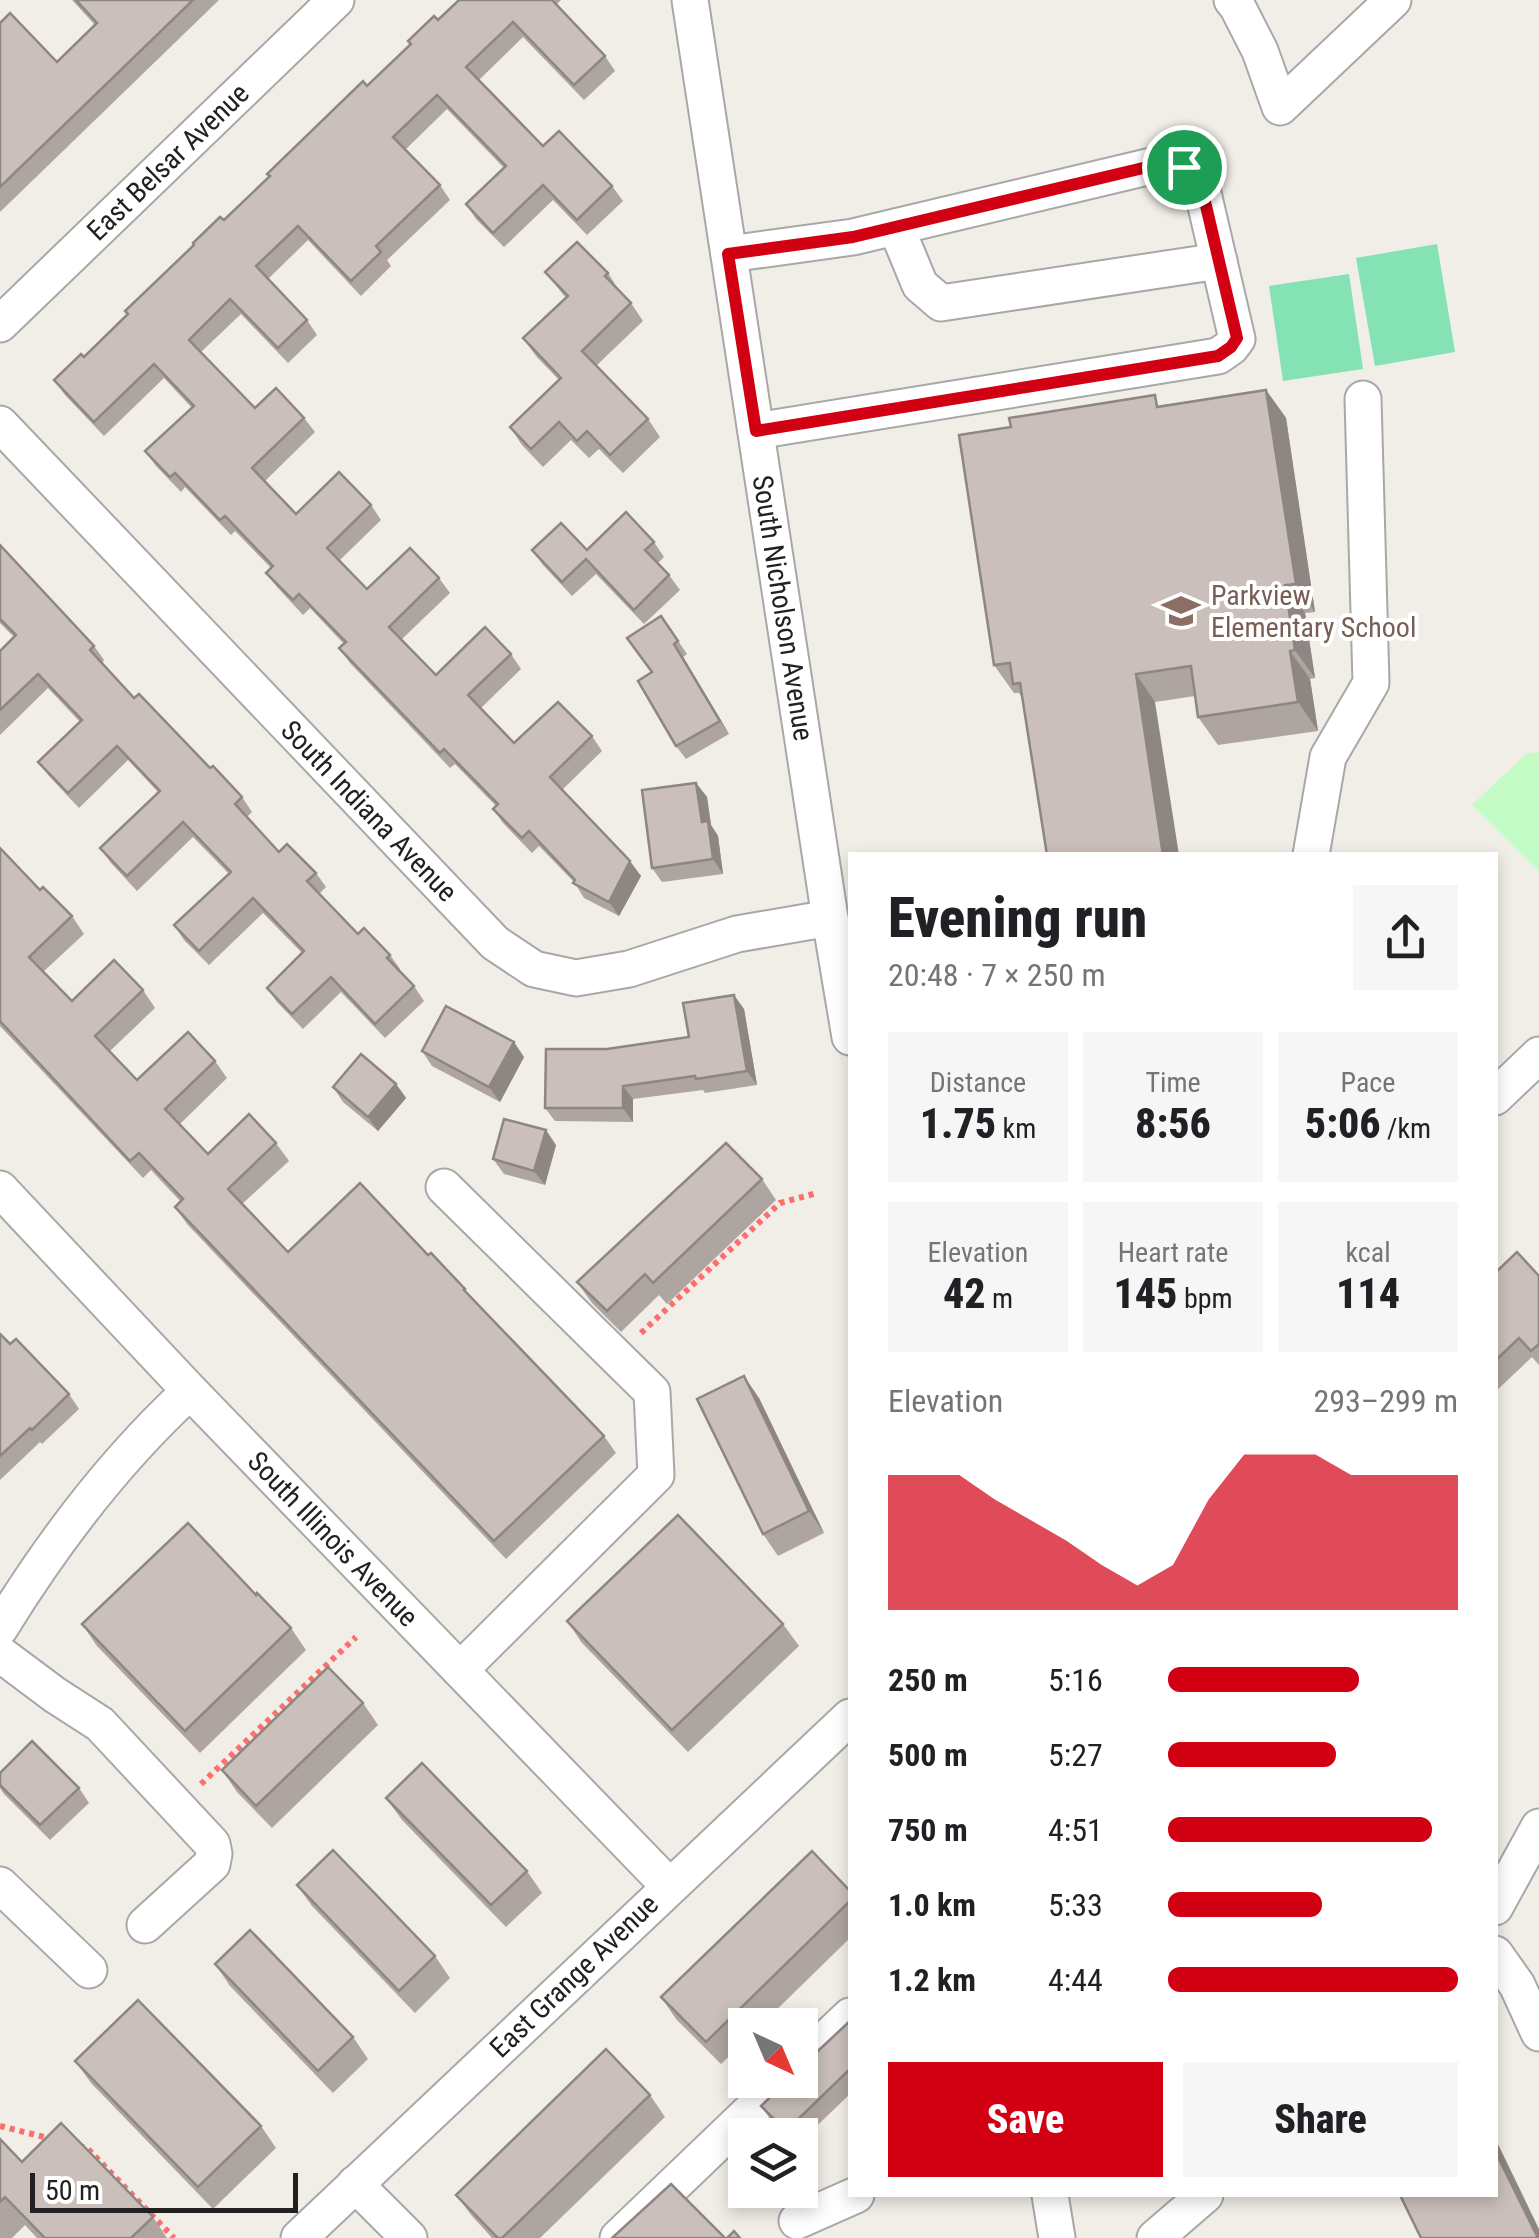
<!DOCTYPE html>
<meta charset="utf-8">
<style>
:root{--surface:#fff;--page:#f6f6f6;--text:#202124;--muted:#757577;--accent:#d20013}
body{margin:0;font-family:"Roboto Condensed",sans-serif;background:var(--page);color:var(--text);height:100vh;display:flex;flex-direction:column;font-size:38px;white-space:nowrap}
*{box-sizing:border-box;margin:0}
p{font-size:32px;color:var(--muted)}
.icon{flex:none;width:55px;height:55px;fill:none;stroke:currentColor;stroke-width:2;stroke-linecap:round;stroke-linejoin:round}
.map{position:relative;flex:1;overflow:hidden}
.drawer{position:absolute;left:848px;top:852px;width:650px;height:1345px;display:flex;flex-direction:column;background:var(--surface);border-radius:0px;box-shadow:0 5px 15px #0003}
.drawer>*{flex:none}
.needle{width:65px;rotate:136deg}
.buttons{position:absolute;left:728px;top:2008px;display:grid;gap:20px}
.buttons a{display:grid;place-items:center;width:90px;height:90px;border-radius:0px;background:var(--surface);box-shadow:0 5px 15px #0003;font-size:50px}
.scale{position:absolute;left:30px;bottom:25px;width:268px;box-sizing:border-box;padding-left:10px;border:5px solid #212121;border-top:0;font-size:28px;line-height:35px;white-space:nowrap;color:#212121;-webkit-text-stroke:8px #fff;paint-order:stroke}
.pin{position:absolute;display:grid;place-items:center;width:85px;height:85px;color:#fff;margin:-42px;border:5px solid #fff;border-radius:50%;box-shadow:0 2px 10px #0007}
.round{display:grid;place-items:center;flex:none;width:105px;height:105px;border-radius:0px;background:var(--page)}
.headline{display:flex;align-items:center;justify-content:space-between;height:170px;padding:0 40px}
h1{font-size:55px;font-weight:800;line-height:75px}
.stats{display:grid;grid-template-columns:repeat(3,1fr);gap:15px;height:170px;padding:10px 40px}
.stats div{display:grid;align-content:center;border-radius:0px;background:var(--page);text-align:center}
.stats b{font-size:42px;font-weight:800}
.stats small{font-size:28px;font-weight:400}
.stats p{font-size:28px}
.chart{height:280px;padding:20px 40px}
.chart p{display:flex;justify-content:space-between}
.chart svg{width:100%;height:180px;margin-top:10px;fill:var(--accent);opacity:.7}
.cta{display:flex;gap:20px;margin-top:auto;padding:20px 40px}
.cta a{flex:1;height:115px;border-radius:0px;background:var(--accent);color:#fff;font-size:40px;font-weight:800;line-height:115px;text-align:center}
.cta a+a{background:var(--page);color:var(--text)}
ul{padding:0 40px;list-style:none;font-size:32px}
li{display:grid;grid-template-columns:160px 120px 1fr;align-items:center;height:75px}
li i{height:25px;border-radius:12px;background:var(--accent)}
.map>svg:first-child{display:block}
.park{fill:#c5fbc5}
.pitch{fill:#84e2b5}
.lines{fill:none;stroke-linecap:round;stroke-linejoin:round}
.minor-casing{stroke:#a8a8a8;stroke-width:39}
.path{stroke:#fd6e6c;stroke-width:6;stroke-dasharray:5 5;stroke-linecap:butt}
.minor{stroke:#fff;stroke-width:35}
.wall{fill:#aea4a0}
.shaded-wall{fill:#8d8682}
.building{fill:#cabfba;stroke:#8d8682;stroke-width:2.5}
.route-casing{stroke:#fff;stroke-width:20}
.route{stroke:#d20013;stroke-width:12}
.labels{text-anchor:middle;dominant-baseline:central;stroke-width:8;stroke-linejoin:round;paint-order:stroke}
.street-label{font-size:28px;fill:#212121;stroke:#fff}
.education-label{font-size:28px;fill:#785e54;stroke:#fff;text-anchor:start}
</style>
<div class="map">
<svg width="1539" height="2238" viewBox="0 0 1539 2238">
<rect width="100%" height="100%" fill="#f1ede7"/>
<polygon class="park" points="1539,752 1539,872 1472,805 1526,754"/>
<g class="pitch">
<polygon points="1437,244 1455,352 1375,366 1356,258"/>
<polygon points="1349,274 1363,369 1283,381 1269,286"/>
</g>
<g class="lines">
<g class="minor-casing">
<g id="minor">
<polyline points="690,0 830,918 850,1037"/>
<polyline points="1232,0 1237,6 1260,51 1280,107 1393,0"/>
<polyline points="896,227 920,285 941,303 1219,261"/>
<polyline points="729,254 853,237 1160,164 1194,168 1199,176 1237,339 1231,347 1218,356 756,431"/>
<polyline points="0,324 336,0"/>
<polyline points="0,424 495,943 534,969 576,978 629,969 737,934 830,918"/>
<polyline points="1311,855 1328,757 1371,683 1363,399"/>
<polyline points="1495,1097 1539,1055"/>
<polyline points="444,1187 652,1392 656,1475 460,1670"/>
<polyline points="0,1189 190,1391 669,1886"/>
<path d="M0,1628C53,1542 116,1459 190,1391"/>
<polyline points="0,1654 55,1695 100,1724 212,1844 214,1854 212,1864 145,1925"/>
<polyline points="0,1885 89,1970"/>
<polyline points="1495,1907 1539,1827"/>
<polyline points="1495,1954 1517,1985 1539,2033"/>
<polyline points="800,2064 850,2016"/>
<polyline points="355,2184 409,2238"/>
<polyline points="1050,2195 1057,2238"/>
<polyline points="797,2221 856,2195"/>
<polyline points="299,2238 850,1717"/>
<polyline points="618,2238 783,2080"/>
<polyline points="1155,2238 1205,2195"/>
</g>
</g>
<g class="path">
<polyline points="641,1333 780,1203 817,1193"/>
<polyline points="201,1784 356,1637"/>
<polyline points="0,2126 52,2139"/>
<polyline points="79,2146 87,2148 174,2238"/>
</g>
<use href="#minor" class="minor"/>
</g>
<g class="wall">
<polygon points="72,0 219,0 0,212 0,23 57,62 95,25"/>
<polygon points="459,0 561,0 556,5 605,56 615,71 584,100 523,37 479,80 543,146 612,186 623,201 587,235 553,200 504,247 476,219 466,204 504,168 447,109 405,150 440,185 450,200 387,260 391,266 361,296 308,240 268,279 307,320 317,335 288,363 241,314 201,352 255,408 304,418 315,432 265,481 296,514 371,505 381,520 340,560 367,589 439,578 450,593 402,639 436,675 511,654 521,669 481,708 514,743 592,736 602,751 562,790 641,876 619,916 584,898 574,882 539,846 532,853 503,823 493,809 496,806 455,764 450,768 350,663 339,648 344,644 310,608 303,615 277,587 266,573 271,568 235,531 231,535 185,487 181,492 156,466 145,451 192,408 164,378 104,436 65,395 54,380 84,357 224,220"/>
<polygon points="545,272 608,273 620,292 631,303 643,321 596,366 648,419 660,437 623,473 599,449 589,458 571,440 543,467 522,445 510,427 559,380 536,356 523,338 566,298"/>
<polygon points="1266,390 1286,418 1315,612 1305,613 1315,678 1310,679 1318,731 1218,745 1198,717 1195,696 1155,702 1022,698 1019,693 1014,693 994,665 1011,427"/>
<polygon points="654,542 664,557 658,563 669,575 680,590 644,624 596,574 572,596 543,565 532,550 587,550"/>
<polygon points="0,545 94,646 104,660 102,663 134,698 242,797 252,812 247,817 279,852 316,873 326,887 319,894 358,934 390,955 400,969 399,971 414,986 424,1001 385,1038 341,992 303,1029 277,1002 267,988 302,953 263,913 209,965 184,940 174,925 229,874 193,837 137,891 111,863 100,848 158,792 128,760 79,808 49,776 38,762 80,722 48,688 0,735 0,651 14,637 0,623"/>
<polygon points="661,616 687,654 683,657 729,734 686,759 676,746 651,673"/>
<polygon points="696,783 707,797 711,825 718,836 723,874 662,882 652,868"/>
<polygon points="0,848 40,890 72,916 84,934 43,972 72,1001 143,990 155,1008 110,1051 137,1080 215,1061 227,1078 180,1124 208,1154 276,1143 289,1161 242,1204 288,1252 428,1255 465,1289 473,1300 604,1436 616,1453 506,1559 187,1224 175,1207 181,1202 151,1170 143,1178 0,1026"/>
<polygon points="744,1009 757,1085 705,1093 703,1090 633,1099 633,1122 555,1121 545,1108 607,1049 689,1037"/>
<polygon points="422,1051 524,1057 500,1102 432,1066"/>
<polygon points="396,1084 406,1098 378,1131 343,1102 333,1087"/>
<polygon points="556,1145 545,1185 504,1174 493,1159"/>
<polygon points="762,1179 776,1200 667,1304 659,1295 621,1332 592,1303 577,1282"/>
<polygon points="1495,1273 1539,1276 1539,1365 1532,1357 1495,1392"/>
<polygon points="0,1334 69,1394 79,1409 42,1444 40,1442 0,1480"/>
<polygon points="759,1398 824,1533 778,1556 763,1534"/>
<polygon points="256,1595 291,1628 306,1650 200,1753 97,1646 82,1624"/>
<polygon points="567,1621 783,1624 799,1646 688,1752 582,1643"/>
<polygon points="363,1703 378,1725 272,1828 237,1792 222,1770"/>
<polygon points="0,1773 79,1788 89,1803 50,1840 4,1794 0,1788"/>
<polygon points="386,1798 527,1871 542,1893 506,1927 402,1820"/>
<polygon points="297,1885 435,1956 450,1978 415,2013 312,1906"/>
<polygon points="850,1891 850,1938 761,2025 745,2025 745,2041 721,2064 676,2019 661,1997"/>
<polygon points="215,1964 353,2037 368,2059 333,2093 230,1986"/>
<polygon points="850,2021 850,2094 800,2142 800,2135 785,2135 771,2120 761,2106"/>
<polygon points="75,2061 261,2126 276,2148 213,2209 91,2083"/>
<polygon points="650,2095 665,2117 540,2238 492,2238 472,2216 456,2195"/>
<polygon points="0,2139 22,2162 153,2217 167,2238 37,2238 25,2225 12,2238 0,2238"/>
</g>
<g class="shaded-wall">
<polygon points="1266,390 1286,418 1315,612 1296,584"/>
<polygon points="1285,585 1305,613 1315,678 1295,650"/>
<polygon points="674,644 683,657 729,734 720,721"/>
<polygon points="1290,651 1310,679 1318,731 1298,702"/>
<polygon points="1136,674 1155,702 1179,855 1163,855"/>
<polygon points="696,783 707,797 711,825 718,836 723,874 713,859 702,822"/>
<polygon points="630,861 641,876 619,916 609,902"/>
<polygon points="734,995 744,1009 757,1085 747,1071"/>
<polygon points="514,1042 524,1057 500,1102 489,1087"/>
<polygon points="396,1084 406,1098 378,1131 368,1117"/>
<polygon points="623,1086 633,1099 633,1122 623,1108"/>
<polygon points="546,1130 556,1145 545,1185 534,1171"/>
<polygon points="744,1376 759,1398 824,1533 809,1511"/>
<polygon points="1495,2138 1539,2229 1539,2238 1538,2238 1495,2151"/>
</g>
<g class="building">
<polygon points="76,0 193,0 0,187 0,23 10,13 57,62 97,23"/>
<polygon points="459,0 552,0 605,56 574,85 513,22 466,67 543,146 559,131 612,186 577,220 543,185 493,233 466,204 506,166 437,95 393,137 440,185 376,246 381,252 351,281 298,226 256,266 307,320 278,348 230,299 189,340 255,408 276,388 304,418 252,468 296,514 339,472 371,505 327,548 367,589 410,548 439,578 389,627 436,675 485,627 511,654 468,695 514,743 558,702 592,736 550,777 630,861 609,902 573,883 575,880 529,831 522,838 493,809 498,804 444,749 440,753 339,648 346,642 299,594 293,600 266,573 273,566 225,516 220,520 175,473 170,477 145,451 194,406 154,364 94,422 54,380 81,354 84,357 128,314 125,311 194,245 193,243 220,217 224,220 270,176 267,174 363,81 367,86 411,44 408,41 434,16 438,20"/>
<polygon points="577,242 608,273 605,276 631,303 582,351 648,419 610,455 587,431 577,441 559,422 531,449 510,427 561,378 523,338 568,296 545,272"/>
<polygon points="1266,390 1296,584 1285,585 1295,650 1290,651 1298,702 1198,717 1191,666 1136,674 1163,855 1047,855 1020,683 1013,684 1010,663 994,665 959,435 1011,427 1009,418 1155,395 1157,407"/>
<polygon points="626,512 654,542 645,550 669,575 634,610 586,559 562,582 532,550 561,523 587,550"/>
<polygon points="0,545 94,646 90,650 134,698 139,694 210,768 213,766 242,797 235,804 279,852 287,844 316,873 307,881 358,934 364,928 390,955 387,958 414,986 375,1024 331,977 292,1014 267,988 304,951 253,898 199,951 174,925 231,872 183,822 127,876 100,848 160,791 117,746 68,793 38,762 82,720 38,674 0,710 0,651 16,635 0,619"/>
<polygon points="661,616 678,641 674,644 720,721 676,746 638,681 652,672 627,638"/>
<polygon points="696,783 702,822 708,821 713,859 652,868 642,790"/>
<polygon points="0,848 40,890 43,887 72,916 29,957 72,1001 114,960 143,990 95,1036 137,1080 188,1032 215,1061 165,1109 208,1154 249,1114 276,1143 228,1189 288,1252 360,1183 428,1255 431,1253 465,1289 464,1290 604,1436 494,1541 175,1207 183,1199 139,1153 130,1161 0,1021"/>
<polygon points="734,995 747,1071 696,1079 695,1076 623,1086 623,1108 545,1108 546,1049 607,1049 689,1037 683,1003"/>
<polygon points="446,1006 514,1042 489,1087 422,1051"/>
<polygon points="361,1054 396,1084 368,1117 333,1087"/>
<polygon points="504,1119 546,1130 534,1171 493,1159"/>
<polygon points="726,1143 762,1179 653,1283 645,1274 607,1311 577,1282"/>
<polygon points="1517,1252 1539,1276 1539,1344 1531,1351 1519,1338 1495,1361 1495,1273"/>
<polygon points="0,1334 10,1344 16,1339 69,1394 32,1430 30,1428 0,1456"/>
<polygon points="744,1376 809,1511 763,1534 697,1399"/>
<polygon points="678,1515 783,1624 672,1730 567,1621"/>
<polygon points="188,1523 256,1595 257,1593 291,1628 185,1731 82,1624"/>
<polygon points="328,1667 363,1703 256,1806 222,1770"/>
<polygon points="32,1741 79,1788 40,1825 0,1785 0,1773"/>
<polygon points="422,1763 527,1871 491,1905 386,1798"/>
<polygon points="333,1850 435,1956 399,1991 297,1885"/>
<polygon points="812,1851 850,1891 850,1901 706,2042 661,1997"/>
<polygon points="250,1930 353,2037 318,2071 215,1964"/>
<polygon points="138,2000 261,2126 198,2187 75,2061"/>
<polygon points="850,2021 850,2069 786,2131 761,2106 788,2080 800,2080 800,2067 804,2064"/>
<polygon points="606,2049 650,2095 502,2238 498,2238 456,2195"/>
<polygon points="61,2123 153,2217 131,2238 45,2238 5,2197 0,2202 0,2139 22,2162"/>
<polygon points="1495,2151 1538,2238 1421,2238 1400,2195 1495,2195"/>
<polygon points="671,2184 725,2238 612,2238"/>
<polygon points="734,2231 740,2238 727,2238"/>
</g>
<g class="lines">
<g class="route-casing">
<polygon id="route" points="1160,164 1194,168 1199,176 1237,338 1231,347 1218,356 756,431 728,254 853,237"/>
</g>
<use href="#route" class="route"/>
</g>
<defs>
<g id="school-bare" transform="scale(3)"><path d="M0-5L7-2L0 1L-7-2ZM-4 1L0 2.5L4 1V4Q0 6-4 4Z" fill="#8d6e63" stroke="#fff" stroke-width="2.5" paint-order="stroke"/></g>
</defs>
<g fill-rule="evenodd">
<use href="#school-bare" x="1181" y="611"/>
</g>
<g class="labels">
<g class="street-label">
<text transform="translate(168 162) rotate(-44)">East Belsar Avenue</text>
<text transform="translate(783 608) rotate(81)">South Nicholson Avenue</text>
<text transform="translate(369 811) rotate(46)">South Indiana Avenue</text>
<text transform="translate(333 1539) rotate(46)">South Illinois Avenue</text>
<text transform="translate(574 1976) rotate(-44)">East Grange Avenue</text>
</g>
<g class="education-label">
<text x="1211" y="595">Parkview<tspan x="1211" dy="32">Elementary School</tspan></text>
</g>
</g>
</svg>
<div class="buttons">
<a><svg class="needle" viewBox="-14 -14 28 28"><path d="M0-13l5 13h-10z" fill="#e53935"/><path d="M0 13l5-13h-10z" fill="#757577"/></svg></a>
<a><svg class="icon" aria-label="layers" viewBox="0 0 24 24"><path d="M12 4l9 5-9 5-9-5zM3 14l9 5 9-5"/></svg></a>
</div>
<div class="scale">50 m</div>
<div class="pin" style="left:1184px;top:167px;background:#1e9e55"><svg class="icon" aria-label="arrive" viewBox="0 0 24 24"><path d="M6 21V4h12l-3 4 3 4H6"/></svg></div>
<section class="drawer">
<div class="headline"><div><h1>Evening run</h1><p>20:48 · 7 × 250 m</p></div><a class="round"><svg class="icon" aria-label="share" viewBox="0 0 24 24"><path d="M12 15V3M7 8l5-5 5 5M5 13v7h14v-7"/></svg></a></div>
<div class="stats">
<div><p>Distance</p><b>1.75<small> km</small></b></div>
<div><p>Time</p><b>8:56</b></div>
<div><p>Pace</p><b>5:06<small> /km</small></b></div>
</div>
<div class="stats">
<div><p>Elevation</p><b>42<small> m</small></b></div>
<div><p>Heart rate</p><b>145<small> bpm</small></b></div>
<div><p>kcal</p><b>114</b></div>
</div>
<div class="chart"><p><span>Elevation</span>293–299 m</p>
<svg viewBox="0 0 160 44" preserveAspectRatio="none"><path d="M0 44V11L10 11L20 11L30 17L40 22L50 27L60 33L70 38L80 33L90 17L100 6L110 6L120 6L130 11L140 11L150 11L160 11V44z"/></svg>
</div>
<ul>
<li><b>250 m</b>5:16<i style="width:66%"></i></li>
<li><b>500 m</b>5:27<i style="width:58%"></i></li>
<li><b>750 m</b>4:51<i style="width:91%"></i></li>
<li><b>1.0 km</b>5:33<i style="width:53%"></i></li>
<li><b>1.2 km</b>4:44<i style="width:100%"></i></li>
</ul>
<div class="cta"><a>Save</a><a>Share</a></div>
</section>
</div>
